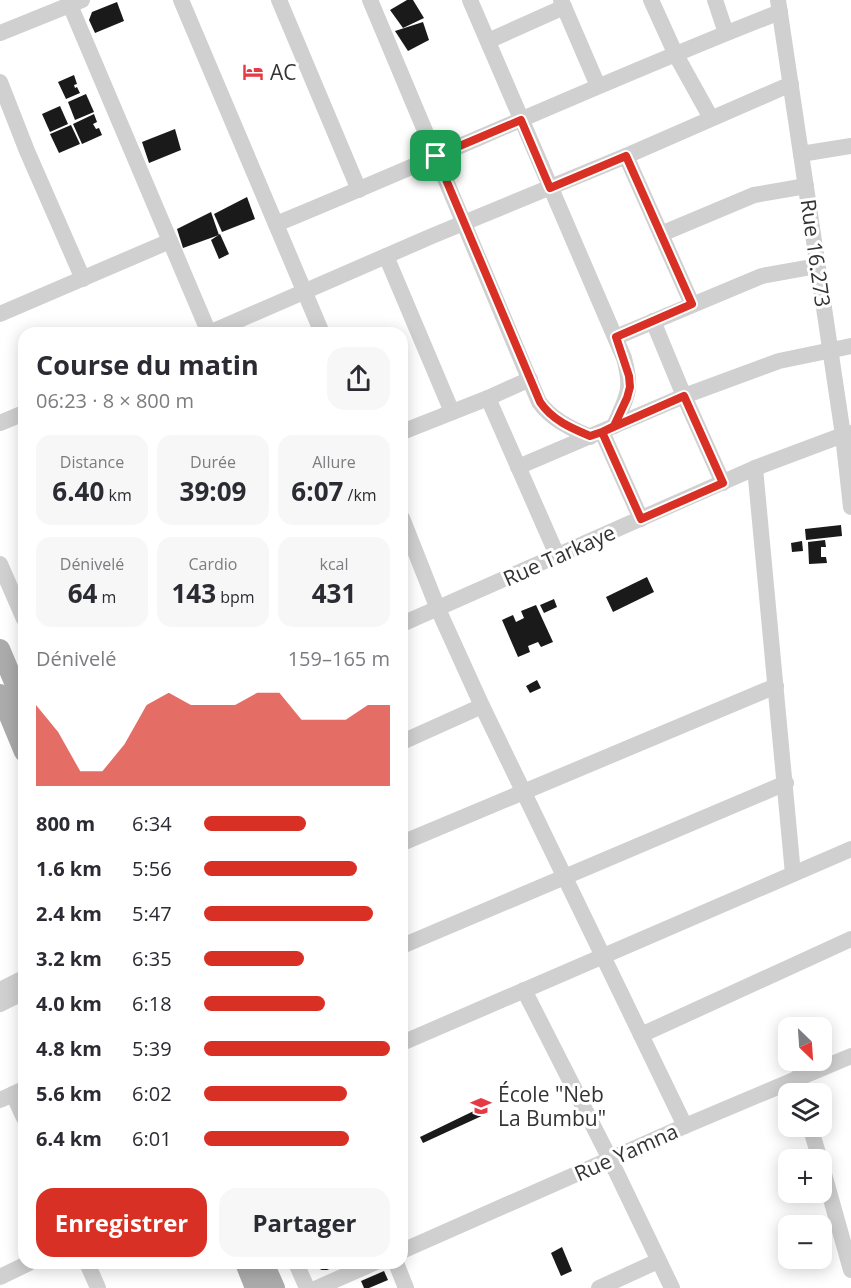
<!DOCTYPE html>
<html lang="fr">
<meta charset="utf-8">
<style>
:root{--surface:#fff;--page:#f7f7f7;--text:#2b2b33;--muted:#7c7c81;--accent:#d93025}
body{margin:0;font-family:"Open Sans",sans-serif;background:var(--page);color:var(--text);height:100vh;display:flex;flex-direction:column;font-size:22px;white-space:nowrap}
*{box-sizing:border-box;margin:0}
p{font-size:20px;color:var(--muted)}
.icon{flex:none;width:33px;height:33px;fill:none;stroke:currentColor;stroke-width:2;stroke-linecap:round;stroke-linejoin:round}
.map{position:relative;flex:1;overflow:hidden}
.panel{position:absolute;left:18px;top:327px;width:390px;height:942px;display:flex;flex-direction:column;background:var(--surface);border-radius:18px;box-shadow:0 3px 15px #0003}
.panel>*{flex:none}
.needle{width:39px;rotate:155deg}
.fabs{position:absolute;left:778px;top:1017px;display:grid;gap:12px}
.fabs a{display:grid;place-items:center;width:54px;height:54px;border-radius:12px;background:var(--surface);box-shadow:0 3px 15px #0003;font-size:30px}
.pin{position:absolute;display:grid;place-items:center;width:51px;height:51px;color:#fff;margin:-26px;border-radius:12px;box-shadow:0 3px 9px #0006}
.round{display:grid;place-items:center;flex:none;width:63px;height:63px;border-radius:18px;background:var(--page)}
.head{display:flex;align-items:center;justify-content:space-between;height:102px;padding:0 18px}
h1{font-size:27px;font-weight:700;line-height:45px}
.stats{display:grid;grid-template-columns:repeat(3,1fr);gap:9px;height:102px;padding:6px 18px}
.stats div{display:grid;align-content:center;border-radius:15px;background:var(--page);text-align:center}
.stats b{font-size:26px;font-weight:700}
.stats small{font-size:16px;font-weight:400}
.stats p{font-size:16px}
.chart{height:168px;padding:12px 18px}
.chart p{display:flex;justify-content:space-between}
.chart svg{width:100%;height:108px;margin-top:6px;fill:var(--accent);opacity:.7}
.cta{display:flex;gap:12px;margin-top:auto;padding:12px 18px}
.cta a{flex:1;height:69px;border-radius:18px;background:var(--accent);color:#fff;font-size:24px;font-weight:700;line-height:69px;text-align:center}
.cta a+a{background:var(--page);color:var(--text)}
ul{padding:0 18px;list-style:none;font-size:20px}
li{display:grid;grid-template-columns:96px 72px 1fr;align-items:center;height:45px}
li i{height:15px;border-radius:8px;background:var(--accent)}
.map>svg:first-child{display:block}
.building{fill:#1a1a1a}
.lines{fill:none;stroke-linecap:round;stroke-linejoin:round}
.minor{stroke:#d0d0d0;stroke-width:16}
.major{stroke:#ababab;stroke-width:20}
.route-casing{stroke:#fff;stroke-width:12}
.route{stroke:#d93025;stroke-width:8}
.labels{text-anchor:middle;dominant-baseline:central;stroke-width:6;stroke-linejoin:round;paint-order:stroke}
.poi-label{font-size:21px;fill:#333;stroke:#fff;text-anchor:start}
.street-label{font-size:21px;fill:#333;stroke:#fff}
</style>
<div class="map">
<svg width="851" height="1288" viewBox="0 0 851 1288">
<rect width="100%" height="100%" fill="#fff"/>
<g class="building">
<polygon points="407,0 413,0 424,18 403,28 390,10"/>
<polygon points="117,2 124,21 95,33 89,20 92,12"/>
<polygon points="423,22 429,40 408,51 395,31"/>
<polygon points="74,75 77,84 74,85 75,88 77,87 80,93 66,99 58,82"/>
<polygon points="86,94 94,112 75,120 68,102"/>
<polygon points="60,106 68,124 50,132 42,114"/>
<polygon points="94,114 97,122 93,124 96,129 99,128 102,135 82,144 73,124"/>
<polygon points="71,125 80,144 59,153 50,134"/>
<polygon points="175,129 181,150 149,163 142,142"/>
<polygon points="247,197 255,219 222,232 214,214"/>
<polygon points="211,212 219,235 183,248 177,229"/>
<polygon points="220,234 229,254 219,259 211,240"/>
<polygon points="841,525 842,536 806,540 805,529"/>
<polygon points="825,540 826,547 821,547 821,557 826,557 827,563 809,564 808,542"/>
<polygon points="802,541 803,551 792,552 791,543"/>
<polygon points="647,577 654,592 613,612 606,597"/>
<polygon points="554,599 557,607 544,613 540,605"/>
<polygon points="536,605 553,642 541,647 538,642 528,646 530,652 518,657 502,620 513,615 516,622 524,618 521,611"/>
<polygon points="537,680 541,688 530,693 526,686"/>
<polygon points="482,1107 486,1114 423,1143 420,1137"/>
<polygon points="562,1247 572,1271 561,1276 551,1253"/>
<polygon points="310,1263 343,1263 327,1270 322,1270 312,1266"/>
<polygon points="384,1271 388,1280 369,1288 364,1288 361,1281"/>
</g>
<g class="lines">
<g class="minor">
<polyline points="181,0 322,333"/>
<polyline points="279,0 359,190"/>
<path d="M370,0L539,402C552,420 571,428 590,437"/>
<path d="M470,0L624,358C633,391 627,396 614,426"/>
<polyline points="561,0 598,86"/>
<polyline points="651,0 676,55 711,118"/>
<polyline points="715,0 726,33"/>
<polyline points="778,0 843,435 851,507"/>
<polyline points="70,5 209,333"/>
<polyline points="0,33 82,0"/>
<polyline points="488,41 564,7"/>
<polyline points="0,82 27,151 83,279"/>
<polyline points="801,154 851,146"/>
<polyline points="626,156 692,304"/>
<path d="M276,224C444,155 610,78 780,12"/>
<polyline points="661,234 754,195 806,186"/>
<polyline points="386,256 452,412"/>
<polyline points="0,314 170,241"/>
<polyline points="653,321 684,396 723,483"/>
<polyline points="209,333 432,236 626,156 791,84"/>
<polyline points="616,337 762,276 817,266"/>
<polyline points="488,398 557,555"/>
<polyline points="0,423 24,413"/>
<polyline points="402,432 488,398 530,379"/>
<polyline points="602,432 641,519"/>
<polyline points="518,467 684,396 779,361 851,346"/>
<polyline points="755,468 793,874"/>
<polyline points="402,518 438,609 482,706 685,1126"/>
<polyline points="0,564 24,619"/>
<polyline points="402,624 755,468 843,435 851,433"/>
<polyline points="402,742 482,706"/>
<polyline points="402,843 776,686"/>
<polyline points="402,946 786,783"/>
<polyline points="0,990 24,978"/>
<polyline points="524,990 610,1159 672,1288"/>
<polyline points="0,1004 24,992"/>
<polyline points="641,1035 851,939"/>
<polyline points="402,1043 851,849"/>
<polyline points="797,1078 801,1094"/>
<polyline points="13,1094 24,1118"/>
<polyline points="0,1100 24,1089"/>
<polyline points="810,1126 820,1160"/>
<polyline points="822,1167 851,1270"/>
<polyline points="402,1251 685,1126 851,1056"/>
<polyline points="87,1263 98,1288"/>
<polyline points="296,1263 307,1288"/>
<polyline points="396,1263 406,1288"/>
<polyline points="0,1277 29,1263"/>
<polyline points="317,1288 374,1263"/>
<polyline points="599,1288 658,1261"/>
</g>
<g class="major">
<polyline points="0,649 24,706"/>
<polyline points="0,694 24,752"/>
<polyline points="245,1263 255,1288"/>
<polyline points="264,1263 275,1288"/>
</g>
</g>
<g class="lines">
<g class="route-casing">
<path id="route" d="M436,156L540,402C552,420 571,428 590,436L602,432L684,396L723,483L641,519L602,432L614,426L627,398L630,387L629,376L616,337L692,304L626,156L550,188L521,120L436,156"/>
</g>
<use href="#route" class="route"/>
</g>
<defs>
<g id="hotel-bare" transform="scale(1.62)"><path d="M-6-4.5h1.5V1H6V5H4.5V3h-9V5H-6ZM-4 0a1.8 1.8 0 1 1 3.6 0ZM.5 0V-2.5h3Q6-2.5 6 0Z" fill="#e63946" stroke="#fff" stroke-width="2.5" paint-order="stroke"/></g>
<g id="school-bare" transform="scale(1.62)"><path d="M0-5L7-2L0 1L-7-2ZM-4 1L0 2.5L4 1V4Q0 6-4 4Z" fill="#e63946" stroke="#fff" stroke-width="2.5" paint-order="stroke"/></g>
</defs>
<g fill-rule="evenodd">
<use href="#hotel-bare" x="253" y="72"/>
<use href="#school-bare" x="481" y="1106"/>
</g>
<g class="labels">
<g class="poi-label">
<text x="270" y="72">AC</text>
<text x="498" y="1094">École "Neb<tspan x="498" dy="24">La Bumbu"</tspan></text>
</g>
<g class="street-label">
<text transform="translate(816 253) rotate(82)">Rue 16.273</text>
<text transform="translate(559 555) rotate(-24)">Rue Tarkaye</text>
<text transform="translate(626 1152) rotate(-24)">Rue Yamna</text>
</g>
</g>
</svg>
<div class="fabs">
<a><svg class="needle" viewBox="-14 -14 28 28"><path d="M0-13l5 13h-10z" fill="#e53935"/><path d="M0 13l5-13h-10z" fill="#7c7c81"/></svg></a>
<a><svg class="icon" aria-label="layers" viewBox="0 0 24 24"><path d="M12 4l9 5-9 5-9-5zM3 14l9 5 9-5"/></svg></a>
<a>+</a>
<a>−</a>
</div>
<div class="pin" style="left:436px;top:156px;background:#1e9e55"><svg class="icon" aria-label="arrive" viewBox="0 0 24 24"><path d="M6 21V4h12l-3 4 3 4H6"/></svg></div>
<section class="panel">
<div class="head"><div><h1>Course du matin</h1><p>06:23 · 8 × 800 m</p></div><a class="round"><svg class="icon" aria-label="share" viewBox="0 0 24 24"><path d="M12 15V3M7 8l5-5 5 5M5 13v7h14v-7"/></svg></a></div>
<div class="stats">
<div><p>Distance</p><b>6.40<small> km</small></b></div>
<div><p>Durée</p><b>39:09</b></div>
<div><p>Allure</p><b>6:07<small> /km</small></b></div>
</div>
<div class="stats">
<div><p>Dénivelé</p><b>64<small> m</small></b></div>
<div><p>Cardio</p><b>143<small> bpm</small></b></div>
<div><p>kcal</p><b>431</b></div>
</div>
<div class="chart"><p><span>Dénivelé</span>159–165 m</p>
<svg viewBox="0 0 160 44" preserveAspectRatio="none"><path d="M0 44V11L10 22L20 38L30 38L40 27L50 11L60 6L70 11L80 11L90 11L100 6L110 6L120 17L130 17L140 17L150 11L160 11V44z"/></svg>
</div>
<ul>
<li><b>800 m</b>6:34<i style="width:55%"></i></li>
<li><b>1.6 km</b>5:56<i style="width:82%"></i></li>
<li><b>2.4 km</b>5:47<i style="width:91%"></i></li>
<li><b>3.2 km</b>6:35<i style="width:54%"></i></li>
<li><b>4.0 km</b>6:18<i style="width:65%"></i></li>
<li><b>4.8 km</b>5:39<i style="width:100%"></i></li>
<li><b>5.6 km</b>6:02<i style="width:77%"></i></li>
<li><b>6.4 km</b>6:01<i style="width:78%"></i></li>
</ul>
<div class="cta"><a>Enregistrer</a><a>Partager</a></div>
</section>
</div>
